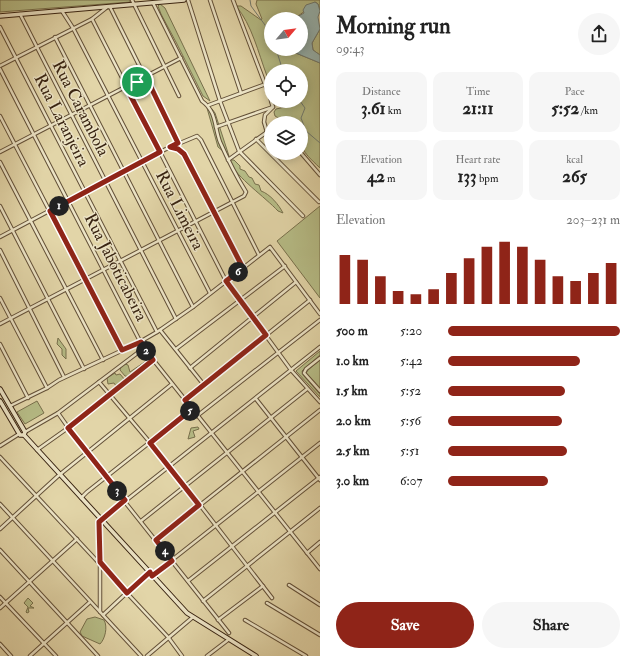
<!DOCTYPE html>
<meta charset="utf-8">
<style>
:root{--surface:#fff;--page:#f6f6f6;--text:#222;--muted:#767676;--accent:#8f2418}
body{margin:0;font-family:"IM FELL Double Pica",serif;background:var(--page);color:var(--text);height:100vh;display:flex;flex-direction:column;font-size:15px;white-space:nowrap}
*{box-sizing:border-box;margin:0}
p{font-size:13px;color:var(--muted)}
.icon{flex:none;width:22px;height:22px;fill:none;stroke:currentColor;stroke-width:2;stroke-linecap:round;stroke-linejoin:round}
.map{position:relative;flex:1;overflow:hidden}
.sheet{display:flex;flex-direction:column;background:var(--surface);width:316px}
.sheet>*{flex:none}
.needle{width:26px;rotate:61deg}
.tools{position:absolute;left:264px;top:12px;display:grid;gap:8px}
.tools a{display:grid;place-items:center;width:44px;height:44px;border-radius:50%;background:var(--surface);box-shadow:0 2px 10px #0003;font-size:20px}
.pin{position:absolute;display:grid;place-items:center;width:34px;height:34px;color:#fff;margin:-17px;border:2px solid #fff;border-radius:50%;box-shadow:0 1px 4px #0007}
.km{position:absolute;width:20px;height:20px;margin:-10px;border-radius:50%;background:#222;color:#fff;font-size:11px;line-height:20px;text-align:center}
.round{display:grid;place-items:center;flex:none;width:42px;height:42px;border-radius:21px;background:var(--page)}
.headline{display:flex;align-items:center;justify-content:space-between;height:68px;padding:0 16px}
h1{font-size:22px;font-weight:700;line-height:30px}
.figures{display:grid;grid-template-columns:repeat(3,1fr);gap:6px;height:68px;padding:4px 16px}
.figures div{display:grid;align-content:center;border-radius:10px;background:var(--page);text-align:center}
.figures b{font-size:17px;font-weight:700}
.figures small{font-size:11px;font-weight:400}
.figures p{font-size:11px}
.chart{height:112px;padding:8px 16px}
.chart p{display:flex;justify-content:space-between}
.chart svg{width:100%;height:72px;margin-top:4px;stroke:var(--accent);stroke-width:6}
.action{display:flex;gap:8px;margin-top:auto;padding:8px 16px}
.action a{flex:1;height:46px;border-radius:24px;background:var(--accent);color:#fff;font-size:16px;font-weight:700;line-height:46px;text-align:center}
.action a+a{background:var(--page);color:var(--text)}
ul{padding:0 16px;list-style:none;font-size:13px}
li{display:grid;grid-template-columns:64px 48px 1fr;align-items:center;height:30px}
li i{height:10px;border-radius:5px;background:var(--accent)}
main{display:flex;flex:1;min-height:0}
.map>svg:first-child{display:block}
.green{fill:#b6bc86;stroke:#78704c}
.water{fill:#98b6b2;stroke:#727c72}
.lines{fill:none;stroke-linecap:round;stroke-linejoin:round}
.stream{stroke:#727c72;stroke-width:1}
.street-casing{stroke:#635038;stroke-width:4.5}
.secondary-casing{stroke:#392412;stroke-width:5.5}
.street{stroke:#ece4c6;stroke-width:2.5}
.secondary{stroke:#ece4c6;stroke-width:3.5}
.route-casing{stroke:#fff;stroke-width:8}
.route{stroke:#8f2418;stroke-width:5}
.labels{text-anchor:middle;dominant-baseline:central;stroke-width:3;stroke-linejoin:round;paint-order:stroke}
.street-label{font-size:17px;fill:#392412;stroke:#ece4c6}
</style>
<main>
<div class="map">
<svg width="320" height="656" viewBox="0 0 320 656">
<rect width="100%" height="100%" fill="#e2d5a8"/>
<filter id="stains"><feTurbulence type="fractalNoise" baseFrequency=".005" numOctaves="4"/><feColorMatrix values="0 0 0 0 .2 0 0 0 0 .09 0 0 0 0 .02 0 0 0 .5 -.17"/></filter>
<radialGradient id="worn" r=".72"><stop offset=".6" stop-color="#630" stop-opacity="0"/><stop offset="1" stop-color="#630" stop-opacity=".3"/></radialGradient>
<g class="green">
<polygon points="0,0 130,0 130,2 0,12"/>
<path d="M257,0H320V10L318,4L315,2C304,9 294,27 278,17L271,19V49H290L291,51L320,63V168C300,149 301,150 301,123H292L288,120H282L275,116L274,112L276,109L289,106L283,101H301V71H271V78L267,76C258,52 252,25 236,6H241L261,20L262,19L256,4Z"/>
<polygon points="160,4 165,8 210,101 203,96 177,44 161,14 158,6"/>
<polygon points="320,29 320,55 313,50 312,43"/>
<polygon points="207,108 212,109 215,113 229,156 218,147"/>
<path d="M231,160H234L240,166V169L245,171L249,177L252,178L255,184L259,185L261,191C270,194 279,205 283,213L278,211C265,197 237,178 229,161Z"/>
<polygon points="320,206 320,298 277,241"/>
<polygon points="58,338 66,349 66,359 62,355 62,349 57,344"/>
<polygon points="320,351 320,355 302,371 304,376 320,394 320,397 296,371"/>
<polygon points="149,359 142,369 130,377 125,376 120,370 122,363 128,365 130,372"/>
<polygon points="320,360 320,388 306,373 308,370"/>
<polygon points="115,373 116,375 120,374 125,380 116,386 114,383 108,384 107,378"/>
<polygon points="37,401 44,413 25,424 17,412"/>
<polygon points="198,427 199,429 193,431 195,437 188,439 191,428"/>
<polygon points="28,598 33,603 30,606 34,608 28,608 29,612 27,613 26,612 28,607 24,603"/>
<path d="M95,617L104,620C108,627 105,639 100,644L82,636L80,632L87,619Z"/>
</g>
<polygon class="water" points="315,2 318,4 320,11 318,17 320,29 312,43 313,50 320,55 320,63 291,51 290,49 301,49 301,19 291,19 295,18 304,13 303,10 306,5"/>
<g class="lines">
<g class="stream">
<polyline points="250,0 251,6 265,25 271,41"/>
<polyline points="276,49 283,71"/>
<polyline points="300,101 305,108 301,118 306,131 320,143"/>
</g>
<g class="street-casing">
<g id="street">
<polyline points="132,0 179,96"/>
<polyline points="188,0 220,101 239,151 303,216"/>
<polyline points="210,0 241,93"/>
<polyline points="233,0 271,100"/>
<polyline points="110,7 178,143"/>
<polyline points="62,11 73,28 210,293"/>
<polyline points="20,14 176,319"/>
<polyline points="92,19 226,281 291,370 320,402"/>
<polyline points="0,27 157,332"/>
<polyline points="55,37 193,307"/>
<polyline points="0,66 92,19 106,8"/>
<polyline points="0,69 143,347 320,569"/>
<polyline points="137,82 142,69"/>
<polyline points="209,105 266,84"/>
<polyline points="0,116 122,350"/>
<polyline points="216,127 273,107"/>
<polyline points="267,132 264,122 265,115 273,107 271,101"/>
<polyline points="256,139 319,202"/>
<polyline points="171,147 178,149 184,154 243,268"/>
<polyline points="0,152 181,58"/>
<polyline points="301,153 320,175"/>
<polyline points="228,160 267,132 271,134"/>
<polyline points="0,162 103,360"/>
<polyline points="0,206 84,369"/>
<polyline points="0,237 166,149 197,136 201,140 259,255"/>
<polyline points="0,250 64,377"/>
<polyline points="0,298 47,388"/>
<path d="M0,324L244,196L246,192C236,176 228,160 220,142C214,126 217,112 202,101L153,3"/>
<polyline points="160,330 204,385"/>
<polyline points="0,344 28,398"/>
<polyline points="176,349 285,266"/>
<polyline points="320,358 306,369 304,373 320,391"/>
<polyline points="190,368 296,282"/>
<polyline points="99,382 169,465 272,598"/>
<polyline points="256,399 320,480"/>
<polyline points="185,400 310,300"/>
<polyline points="10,406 47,388 59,380 138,343 157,332 193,307 270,247 320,314"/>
<polyline points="58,413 86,453 229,633"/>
<polyline points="197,416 320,320"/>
<polyline points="25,432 58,413 144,348"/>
<polyline points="0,446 19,434"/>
<polyline points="37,450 68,428 153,360"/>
<polyline points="0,457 168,637 182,656"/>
<polyline points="81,498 87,492 192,409"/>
<polyline points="0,504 141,656"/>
<polyline points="141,521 307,389"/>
<polyline points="0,529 58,476 172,384"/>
<polyline points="156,540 320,410"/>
<polyline points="0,550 98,656"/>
<polyline points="307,553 320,542"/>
<polyline points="153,575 320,443"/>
<polyline points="188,581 320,477"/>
<polyline points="289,585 320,605"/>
<polyline points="0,597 56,656"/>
<polyline points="203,601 320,508"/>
<polyline points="267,603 320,635"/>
<polyline points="0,608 77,539"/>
<polyline points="100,612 100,521 320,347"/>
<polyline points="103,615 149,572"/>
<polyline points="218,620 263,586"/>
<polyline points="245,620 306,656"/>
<polyline points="0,644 11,656"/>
<polyline points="30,656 90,602"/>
<polyline points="147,656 193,617"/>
<polyline points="207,656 228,640"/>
</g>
</g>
<g class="secondary-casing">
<g id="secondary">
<polyline points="0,16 184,0"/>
<polyline points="0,389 25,432 24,435 187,613 256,656"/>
<polyline points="0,401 20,435 24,435"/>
</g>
</g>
<use href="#street" class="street"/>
<use href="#secondary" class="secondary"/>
</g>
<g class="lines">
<g class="route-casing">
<polygon id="route" points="146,77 178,143 170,147 178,149 184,154 243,268 226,281 266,335 185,400 192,409 150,443 199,505 156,540 172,561 152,576 150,572 127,593 100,562 99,522 125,500 68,428 153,360 141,342 122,350 50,211 160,152 126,87"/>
</g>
<use href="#route" class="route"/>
</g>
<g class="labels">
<g class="street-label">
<text transform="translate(81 108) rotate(63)">Rua Carambola</text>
<text transform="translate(62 120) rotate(63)">Rua Laranjeira</text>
<text transform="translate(180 210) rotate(63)">Rua Limeira</text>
<text transform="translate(116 267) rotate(63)">Rua Jaboticabeira</text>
</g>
</g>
<rect width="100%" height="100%" filter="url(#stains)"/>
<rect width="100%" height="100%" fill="url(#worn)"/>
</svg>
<div class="tools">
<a><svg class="needle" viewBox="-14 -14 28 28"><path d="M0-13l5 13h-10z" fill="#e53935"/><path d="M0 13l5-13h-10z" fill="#767676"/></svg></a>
<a><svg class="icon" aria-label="locate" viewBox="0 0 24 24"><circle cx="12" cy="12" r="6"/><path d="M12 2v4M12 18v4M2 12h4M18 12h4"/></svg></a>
<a><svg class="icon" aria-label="layers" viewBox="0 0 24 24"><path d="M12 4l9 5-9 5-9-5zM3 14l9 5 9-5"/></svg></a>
</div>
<div class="pin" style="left:137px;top:82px;background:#1e9e55"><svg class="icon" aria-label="arrive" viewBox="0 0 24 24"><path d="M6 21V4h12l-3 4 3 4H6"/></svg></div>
<b class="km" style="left:59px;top:206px">1</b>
<b class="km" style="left:146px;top:351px">2</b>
<b class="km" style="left:117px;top:491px">3</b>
<b class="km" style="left:165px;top:551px">4</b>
<b class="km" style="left:190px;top:411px">5</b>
<b class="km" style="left:238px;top:272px">6</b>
</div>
<section class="sheet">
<div class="headline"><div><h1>Morning run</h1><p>09:43</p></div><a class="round"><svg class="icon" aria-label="share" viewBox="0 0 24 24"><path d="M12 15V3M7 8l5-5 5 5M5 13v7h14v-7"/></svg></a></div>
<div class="figures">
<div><p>Distance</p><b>3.61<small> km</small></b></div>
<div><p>Time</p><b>21:11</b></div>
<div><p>Pace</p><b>5:52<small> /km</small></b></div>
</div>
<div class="figures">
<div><p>Elevation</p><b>42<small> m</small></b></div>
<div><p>Heart rate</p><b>133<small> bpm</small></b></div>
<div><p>kcal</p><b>265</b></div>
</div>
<div class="chart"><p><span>Elevation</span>203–231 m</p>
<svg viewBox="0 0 160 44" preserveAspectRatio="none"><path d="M5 44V14M15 44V17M25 44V27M35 44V36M45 44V38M55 44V35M65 44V25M75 44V16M85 44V9M95 44V6M105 44V9M115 44V17M125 44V27M135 44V30M145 44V25M155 44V19"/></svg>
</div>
<ul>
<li><b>500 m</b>5:20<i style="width:100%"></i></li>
<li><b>1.0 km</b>5:42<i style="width:77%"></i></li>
<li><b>1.5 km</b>5:52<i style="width:68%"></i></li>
<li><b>2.0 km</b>5:56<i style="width:66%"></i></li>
<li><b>2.5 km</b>5:51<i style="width:69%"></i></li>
<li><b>3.0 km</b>6:07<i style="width:58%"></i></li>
</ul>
<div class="action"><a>Save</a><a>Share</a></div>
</section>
</main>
